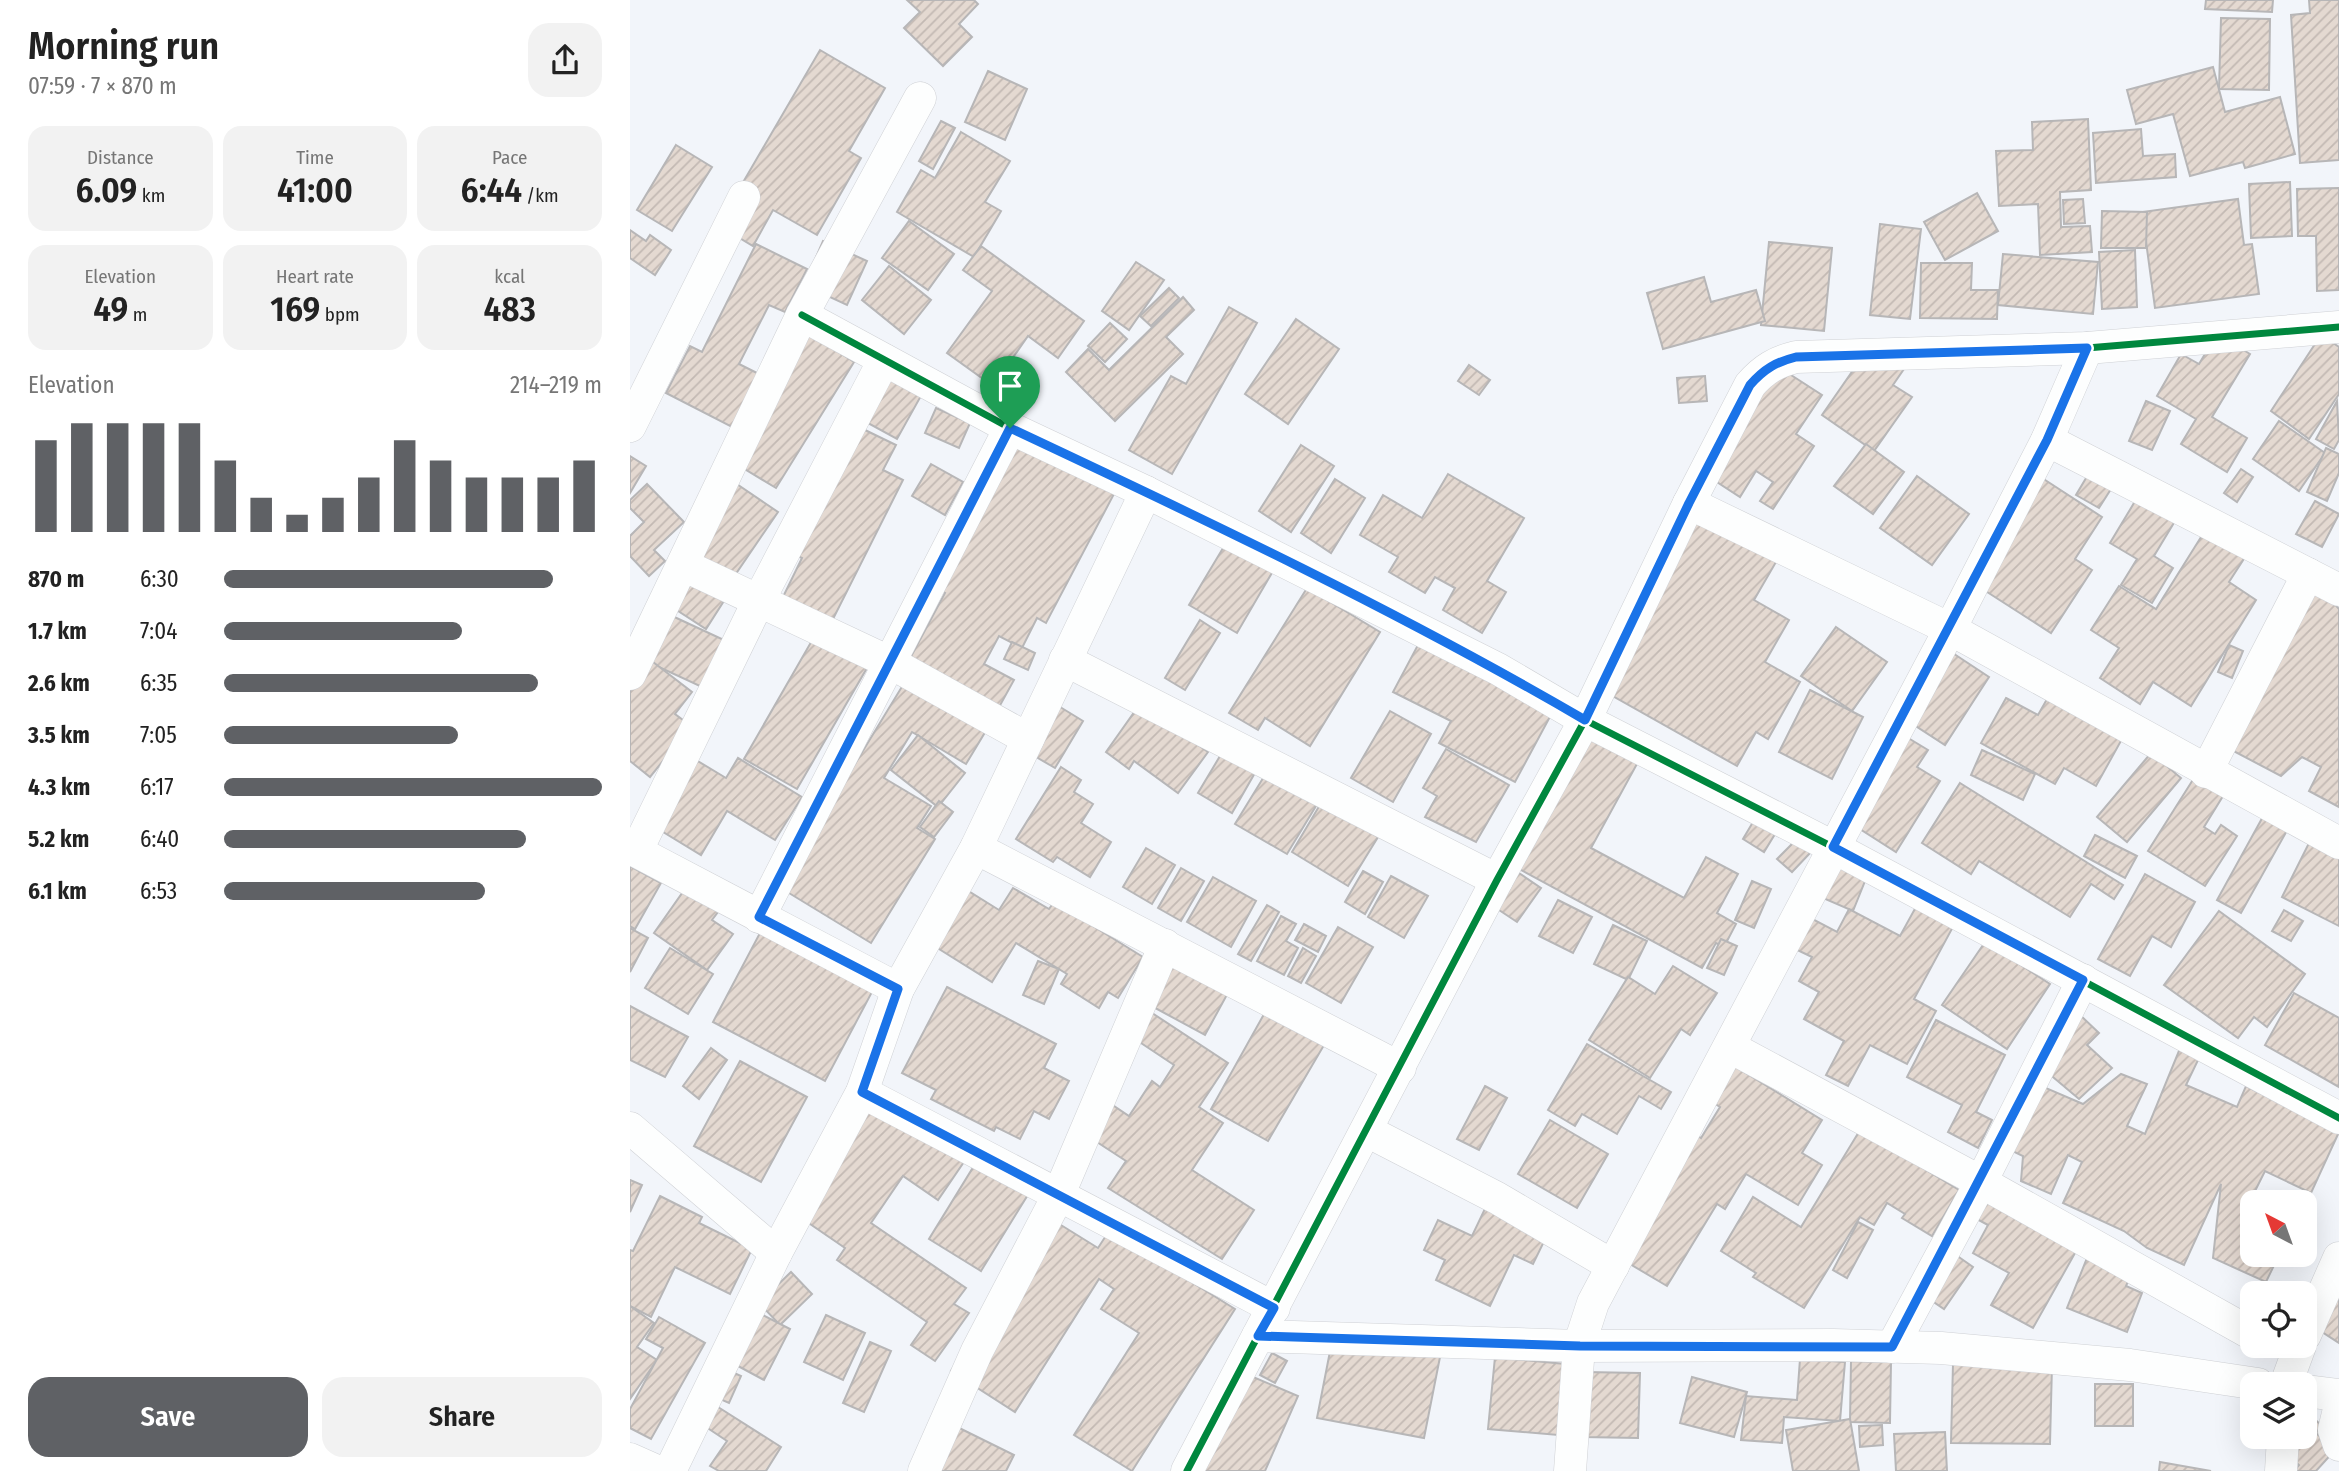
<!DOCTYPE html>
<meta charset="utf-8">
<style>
:root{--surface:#fff;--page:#f2f2f2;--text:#222;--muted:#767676;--accent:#5f6165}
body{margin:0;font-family:"Fira Sans Condensed",sans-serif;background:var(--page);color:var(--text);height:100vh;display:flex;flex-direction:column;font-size:26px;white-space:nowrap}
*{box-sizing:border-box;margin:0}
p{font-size:23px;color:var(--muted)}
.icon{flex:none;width:38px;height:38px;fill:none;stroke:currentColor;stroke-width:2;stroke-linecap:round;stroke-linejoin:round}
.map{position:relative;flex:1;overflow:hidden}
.drawer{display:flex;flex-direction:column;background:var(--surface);width:630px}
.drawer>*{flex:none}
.needle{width:46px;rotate:319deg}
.controls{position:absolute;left:1610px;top:1190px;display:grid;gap:14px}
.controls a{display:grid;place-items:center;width:77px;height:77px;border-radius:14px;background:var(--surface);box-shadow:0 7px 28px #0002;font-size:35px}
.pin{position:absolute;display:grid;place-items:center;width:60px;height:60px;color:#fff;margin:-72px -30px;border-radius:50% 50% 50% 0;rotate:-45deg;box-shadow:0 0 7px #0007}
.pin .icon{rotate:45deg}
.round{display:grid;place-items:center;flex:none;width:74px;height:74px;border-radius:21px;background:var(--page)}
.overview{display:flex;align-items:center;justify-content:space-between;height:119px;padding:0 28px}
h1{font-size:38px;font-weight:600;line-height:52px}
.metrics{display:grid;grid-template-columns:repeat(3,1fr);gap:10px;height:119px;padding:7px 28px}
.metrics div{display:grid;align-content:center;border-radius:18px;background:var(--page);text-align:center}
.metrics b{font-size:35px;font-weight:600}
.metrics small{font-size:19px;font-weight:400}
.metrics p{font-size:19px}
.chart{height:196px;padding:14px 28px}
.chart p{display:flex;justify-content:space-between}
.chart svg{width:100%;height:126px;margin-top:7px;stroke:var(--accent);stroke-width:6}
.action{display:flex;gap:14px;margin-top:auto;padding:14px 28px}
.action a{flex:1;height:80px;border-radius:21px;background:var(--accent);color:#fff;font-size:28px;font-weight:600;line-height:80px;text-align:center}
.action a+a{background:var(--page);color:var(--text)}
ul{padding:0 28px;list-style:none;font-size:23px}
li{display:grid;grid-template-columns:112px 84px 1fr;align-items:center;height:52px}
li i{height:18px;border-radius:9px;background:var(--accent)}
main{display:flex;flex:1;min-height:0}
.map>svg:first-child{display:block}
.building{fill:url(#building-hatch);stroke:#b7b6b7;stroke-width:2}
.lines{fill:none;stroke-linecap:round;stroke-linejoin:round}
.minor-casing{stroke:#cfd1d5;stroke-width:33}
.minor{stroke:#fdfefe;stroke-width:32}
.cycleway-casing{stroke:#fff;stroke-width:11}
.cycleway{stroke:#00873e;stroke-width:7}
.route-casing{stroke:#fff;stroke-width:14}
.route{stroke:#1a73e8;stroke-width:9}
</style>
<main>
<section class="drawer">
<div class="overview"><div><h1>Morning run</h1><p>07:59 · 7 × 870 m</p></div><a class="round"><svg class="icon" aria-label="share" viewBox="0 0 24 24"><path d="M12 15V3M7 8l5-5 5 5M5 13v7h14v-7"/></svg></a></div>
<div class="metrics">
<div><p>Distance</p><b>6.09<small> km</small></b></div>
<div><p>Time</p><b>41:00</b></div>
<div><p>Pace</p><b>6:44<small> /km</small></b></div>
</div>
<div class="metrics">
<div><p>Elevation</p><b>49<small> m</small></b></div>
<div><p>Heart rate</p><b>169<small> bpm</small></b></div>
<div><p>kcal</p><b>483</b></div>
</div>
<div class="chart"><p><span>Elevation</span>214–219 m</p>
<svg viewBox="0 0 160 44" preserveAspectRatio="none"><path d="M5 44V12M15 44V6M25 44V6M35 44V6M45 44V6M55 44V19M65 44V32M75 44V38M85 44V32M95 44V25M105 44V12M115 44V19M125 44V25M135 44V25M145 44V25M155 44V19"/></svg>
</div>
<ul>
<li><b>870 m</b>6:30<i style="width:87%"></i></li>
<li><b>1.7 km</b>7:04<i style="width:63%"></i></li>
<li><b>2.6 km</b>6:35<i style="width:83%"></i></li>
<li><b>3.5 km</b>7:05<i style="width:62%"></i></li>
<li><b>4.3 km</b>6:17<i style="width:100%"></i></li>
<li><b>5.2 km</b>6:40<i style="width:80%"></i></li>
<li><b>6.1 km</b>6:53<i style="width:69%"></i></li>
</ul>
<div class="action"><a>Save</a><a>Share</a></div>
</section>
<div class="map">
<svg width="1709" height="1471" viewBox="0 0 1709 1471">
<defs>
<pattern id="building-hatch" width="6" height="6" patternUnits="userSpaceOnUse" patternTransform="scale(1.75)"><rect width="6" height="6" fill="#e4d9d1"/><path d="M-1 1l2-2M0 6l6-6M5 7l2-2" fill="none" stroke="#c3b9b3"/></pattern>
</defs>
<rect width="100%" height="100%" fill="#f2f5fa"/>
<g class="building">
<polygon points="277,0 344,0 348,4 329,24 342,37 313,66 274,28 290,12"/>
<polygon points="1576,0 1643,0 1642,12 1575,9"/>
<polygon points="1679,0 1709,0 1709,160 1670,163 1661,15 1680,13"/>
<polygon points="1591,18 1640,19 1639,90 1589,89"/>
<polygon points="190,50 255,88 219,151 231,158 187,235 143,210 123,246 103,234 112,184"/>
<polygon points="1583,67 1595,112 1650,97 1665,154 1615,168 1613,162 1560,176 1543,114 1506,124 1497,90"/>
<polygon points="358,71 397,89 375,140 335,122"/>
<polygon points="1458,119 1461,190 1430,192 1431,227 1460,226 1462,252 1410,255 1408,204 1369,206 1366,151 1403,150 1402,122"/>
<polygon points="311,121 325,128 303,169 289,161"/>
<polygon points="1511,129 1513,156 1545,154 1546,177 1466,183 1463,133"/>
<polygon points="331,132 380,161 355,202 371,211 344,257 267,212 291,170 305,178"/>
<polygon points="46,145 82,167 42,231 7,210"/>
<polygon points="1660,182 1662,236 1621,238 1619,184"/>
<polygon points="1709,188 1709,290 1687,291 1686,236 1668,236 1667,189"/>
<polygon points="1347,193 1368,231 1315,260 1294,222"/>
<polygon points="1453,199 1455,223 1434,224 1433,200"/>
<polygon points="1608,199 1614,245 1622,244 1629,294 1525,308 1512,212"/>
<polygon points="1472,211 1517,212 1516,248 1471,248"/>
<polygon points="279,221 324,254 298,290 252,258"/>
<polygon points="1250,224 1291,229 1280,319 1240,315"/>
<polygon points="0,230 16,241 20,235 41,250 25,275 0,258"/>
<polygon points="193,241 237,261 217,305 174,285"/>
<polygon points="1139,242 1202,248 1194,331 1131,325"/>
<polygon points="126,244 177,269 155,312 139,305 109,364 129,374 102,427 36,393 60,346 72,352"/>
<polygon points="351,246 454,321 428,358 398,336 363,386 317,353 362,291 333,270"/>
<polygon points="1505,250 1507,307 1472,309 1469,252"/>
<polygon points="1373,254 1468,262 1463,314 1368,305"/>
<polygon points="506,262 534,280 499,330 472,311"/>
<polygon points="1291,263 1342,263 1341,290 1368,290 1367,319 1290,318"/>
<polygon points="259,266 301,300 274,334 232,300"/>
<polygon points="1074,277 1081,302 1126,290 1135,321 1033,349 1017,293"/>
<polygon points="539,288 549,298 521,326 510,316"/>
<polygon points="553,297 564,310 536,337 553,354 485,421 436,372 458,349 479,370"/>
<polygon points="599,307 627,323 542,474 499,450 541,376 556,384"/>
<polygon points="666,319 709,349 658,424 615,394"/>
<polygon points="480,323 497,339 475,362 458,346"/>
<polygon points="177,332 224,362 146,488 98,459"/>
<polygon points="1587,334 1620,354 1582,417 1617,438 1597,472 1551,444 1566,419 1527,396 1551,354 1569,364"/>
<polygon points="1691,335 1709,347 1709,394 1679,439 1641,411"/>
<polygon points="1242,343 1276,366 1263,385 1282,397 1244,451 1192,415"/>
<polygon points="1144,364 1192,395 1166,434 1184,446 1143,509 1130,501 1143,482 1126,471 1110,497 1073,473"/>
<polygon points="839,365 860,380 849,395 828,381"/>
<polygon points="241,366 292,394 267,439 216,411"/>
<polygon points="1075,376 1077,401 1049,403 1047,378"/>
<polygon points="1516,401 1540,411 1522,450 1499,441"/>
<polygon points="1707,401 1709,440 1704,449 1686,439"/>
<polygon points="306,408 340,423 329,448 295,433"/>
<polygon points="1649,421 1695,453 1669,491 1623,459"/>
<polygon points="235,430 266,445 253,470 273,480 200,625 151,601 172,558 151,548"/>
<polygon points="367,430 485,492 416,623 407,618 392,648 369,636 354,664 384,680 368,709 277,664 315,593 298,584"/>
<polygon points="1236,444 1274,472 1243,514 1204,486"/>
<polygon points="671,445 704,466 661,532 629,511"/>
<polygon points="1696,448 1709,454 1709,473 1697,501 1677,492"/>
<polygon points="0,456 16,466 0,493"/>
<polygon points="301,464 333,482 315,515 282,496"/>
<polygon points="1462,468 1486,481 1469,508 1446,495"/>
<polygon points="1611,469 1623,477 1607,502 1594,493"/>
<polygon points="818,474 894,518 857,581 876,592 852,633 813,610 825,588 805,577 795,593 759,572 768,557 730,535 753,495 792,518"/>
<polygon points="95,476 148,512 103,578 65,552"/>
<polygon points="1287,476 1339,514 1302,565 1250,528"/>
<polygon points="1409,476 1472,517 1445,559 1462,570 1421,633 1340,581"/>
<polygon points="705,479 735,498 701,553 671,533"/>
<polygon points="17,484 54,522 24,550 35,561 19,576 0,556 0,536 14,522 0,508 0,500"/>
<polygon points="1510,493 1548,516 1524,556 1543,568 1522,603 1491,585 1507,559 1480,543"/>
<polygon points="1685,501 1709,514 1692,547 1666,534"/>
<polygon points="1064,516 1146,562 1124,600 1159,620 1135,662 1170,682 1138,739 1126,732 1107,766 981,695"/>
<polygon points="1576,529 1617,554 1599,582 1626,600 1561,706 1523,682 1510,704 1470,678 1489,648 1461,630 1489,586 1526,609"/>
<polygon points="596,543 643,571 607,633 559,605"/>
<polygon points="68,573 99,593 76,629 45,609"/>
<polygon points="1668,578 1694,592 1709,609 1709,807 1679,791 1691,767 1672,757 1651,776 1594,746"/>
<polygon points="677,588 750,632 680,746 635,718 628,730 599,713"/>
<polygon points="25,608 109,647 87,694 3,655"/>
<polygon points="570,620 590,633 555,690 535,678"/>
<polygon points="1206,627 1257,662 1222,711 1171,676"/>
<polygon points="188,630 241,661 167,789 114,759"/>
<polygon points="1303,640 1359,677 1315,745 1278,721"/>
<polygon points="382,642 405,653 398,670 374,659"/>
<polygon points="789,643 922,713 885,782 809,743 821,721 763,692"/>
<polygon points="1599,645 1613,651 1602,678 1588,672"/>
<polygon points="23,662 62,692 45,714 61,726 20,777 0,761 0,691"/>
<polygon points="276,680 357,729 336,764 282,732 254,778 301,806 287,828 305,839 241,943 154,890 183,833"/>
<polygon points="1180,690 1233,717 1202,779 1149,752"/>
<polygon points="1376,698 1408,715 1417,699 1492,739 1466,786 1434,768 1425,784 1351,743"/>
<polygon points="417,699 453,721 425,768 389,747"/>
<polygon points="510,704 578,752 548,793 504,761 499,769 476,752"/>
<polygon points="760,711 801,734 763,802 721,778"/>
<polygon points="1265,730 1298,750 1287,767 1310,781 1266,852 1211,817"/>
<polygon points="952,732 1008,762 961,848 1054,898 1076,857 1108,874 1087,913 1106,924 1094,947 1086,943 1072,968 880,864"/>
<polygon points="288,735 335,773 308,807 261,770"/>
<polygon points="816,749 879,785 846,842 795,817 807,796 793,788"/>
<polygon points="1352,750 1405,774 1393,800 1341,775"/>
<polygon points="593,751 626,771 602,813 568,793"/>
<polygon points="1521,753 1551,778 1497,842 1467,817"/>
<polygon points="56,754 96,778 108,758 172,797 145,840 97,811 71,855 15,821"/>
<polygon points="431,767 451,780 444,792 463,804 451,823 481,842 460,877 427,857 423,862 386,839"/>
<polygon points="638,770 689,801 657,854 605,824"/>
<polygon points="1564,778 1593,796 1574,827 1585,834 1591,825 1607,836 1575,886 1518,851"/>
<polygon points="1330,783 1493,885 1484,899 1461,884 1440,917 1349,861 1341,874 1292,843"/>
<polygon points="309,801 323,812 304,837 290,827"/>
<polygon points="691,803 748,837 718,886 662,852"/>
<polygon points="1635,813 1659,827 1611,913 1587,900"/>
<polygon points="1123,822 1145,834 1134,852 1113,839"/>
<polygon points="1465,835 1507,856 1495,878 1454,856"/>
<polygon points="1167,839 1181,852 1162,872 1147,859"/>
<polygon points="1679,843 1709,858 1709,926 1652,897"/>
<polygon points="516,848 545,865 522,904 493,887"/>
<polygon points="1207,865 1237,876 1223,911 1193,898"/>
<polygon points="0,866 31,883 5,929 0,926"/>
<polygon points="551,868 574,881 551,921 528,908"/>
<polygon points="733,871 753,882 735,914 715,902"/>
<polygon points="886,871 911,888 887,922 863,906"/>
<polygon points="1515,874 1565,902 1541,947 1522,936 1500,976 1468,959"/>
<polygon points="761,876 798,896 774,938 738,917"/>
<polygon points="583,877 626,901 601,947 557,922"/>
<polygon points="1122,881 1141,889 1124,928 1105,920"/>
<polygon points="383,888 419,909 424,902 513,957 488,998 478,992 469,1008 431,984 437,974 386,943 362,982 301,944 335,889 369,910"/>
<polygon points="55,889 88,912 82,920 103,934 77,970 24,933"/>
<polygon points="928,900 962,917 943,953 909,936"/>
<polygon points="637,905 649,912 621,961 608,954"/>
<polygon points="1287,905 1324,925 1284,999 1306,1011 1277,1064 1240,1045 1218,1086 1196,1075 1214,1041 1174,1019 1189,992 1169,981 1182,957 1159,946 1175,915 1207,932 1219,909 1270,936"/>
<polygon points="1654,910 1673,921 1661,941 1642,931"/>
<polygon points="1589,911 1675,974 1637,1027 1624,1017 1608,1038 1534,985"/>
<polygon points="651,916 666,924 656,941 668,948 654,975 627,961"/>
<polygon points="674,924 696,936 688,952 665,940"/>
<polygon points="983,925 1017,941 998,980 964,964"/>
<polygon points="708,927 743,947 711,1003 676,983"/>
<polygon points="0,928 18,938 0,972"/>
<polygon points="131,931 243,990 195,1081 83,1022"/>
<polygon points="1091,939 1107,946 1094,975 1077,968"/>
<polygon points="1355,942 1420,984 1377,1049 1312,1005"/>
<polygon points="40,948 83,974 58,1014 15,988"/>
<polygon points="673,948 686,956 671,983 658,976"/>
<polygon points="540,959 599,991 575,1035 516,1003"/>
<polygon points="408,961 429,969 414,1004 393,995"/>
<polygon points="1043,966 1087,993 1060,1035 1051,1029 1020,1078 959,1040 998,977 1025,994"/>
<polygon points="317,987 426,1044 414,1068 439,1081 419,1119 404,1111 390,1139 366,1127 364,1131 301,1099 306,1090 272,1073"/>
<polygon points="1664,993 1709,1018 1709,1087 1635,1045"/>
<polygon points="0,1006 58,1037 35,1077 0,1060"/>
<polygon points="513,1007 598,1063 569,1107 593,1123 562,1170 624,1210 592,1259 478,1188 496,1161 450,1131 472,1098 499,1116 522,1081 530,1087 544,1065 496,1033"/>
<polygon points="638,1007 697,1040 638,1141 581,1109"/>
<polygon points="1449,1014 1469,1033 1457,1045 1482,1068 1449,1099 1417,1072"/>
<polygon points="1306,1020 1375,1055 1346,1112 1362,1120 1348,1148 1318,1132 1332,1105 1277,1077"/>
<polygon points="957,1044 1041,1092 1031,1109 1009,1096 987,1134 952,1114 945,1126 918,1110"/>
<polygon points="1551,1046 1570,1056 1556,1085 1607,1107 1616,1086 1709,1132 1681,1193 1635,1171 1624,1193 1645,1202 1622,1202 1622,1255 1649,1255 1636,1282 1583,1258 1591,1184 1554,1265 1517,1248 1494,1231 1433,1203 1452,1162 1438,1155 1421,1194 1391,1181 1393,1156 1372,1146 1402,1082 1453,1104 1491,1074 1517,1084 1497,1126 1515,1134"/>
<polygon points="81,1048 97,1060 69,1099 53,1086"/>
<polygon points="1093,1059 1192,1120 1172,1153 1192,1165 1168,1205 1116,1174 1095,1209 1087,1204 1037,1286 983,1254 1059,1130 1071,1138 1090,1107 1071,1095"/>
<polygon points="110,1061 177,1097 131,1182 64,1146"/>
<polygon points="855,1086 877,1098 849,1150 827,1139"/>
<polygon points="251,1092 340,1153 308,1200 273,1176 241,1223 336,1288 324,1304 339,1313 305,1361 281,1345 297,1322 207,1260 215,1248 167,1215"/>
<polygon points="920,1120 978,1154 947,1208 888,1174"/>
<polygon points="1230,1130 1329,1190 1302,1236 1272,1218 1275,1214 1257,1203 1244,1225 1230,1217 1174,1308 1123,1277 1126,1273 1091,1251 1123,1197 1171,1227"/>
<polygon points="347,1161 399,1193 351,1271 299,1239"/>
<polygon points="0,1180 12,1185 0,1212"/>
<polygon points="1345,1188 1449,1246 1403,1328 1361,1305 1379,1273 1343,1253 1358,1225 1332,1211"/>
<polygon points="862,1194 923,1223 903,1264 884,1255 860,1306 806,1280 815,1260 794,1250 808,1220 842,1236"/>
<polygon points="30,1196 72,1217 69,1223 122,1249 100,1294 45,1267 21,1317 0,1306 0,1250 3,1251"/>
<polygon points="418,1217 468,1248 479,1231 605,1309 502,1471 444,1435 509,1333 471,1309 484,1289 469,1279 385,1412 321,1371"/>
<polygon points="1228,1222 1243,1230 1217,1278 1203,1270"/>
<polygon points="1316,1248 1343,1267 1314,1309 1286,1290"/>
<polygon points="1461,1248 1505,1265 1496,1286 1512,1293 1497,1332 1437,1308"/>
<polygon points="1709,1255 1709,1343 1675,1321"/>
<polygon points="161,1272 182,1294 150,1325 129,1303"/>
<polygon points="0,1306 24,1323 7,1347 27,1360 0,1399"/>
<polygon points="121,1309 160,1329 134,1380 95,1359"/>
<polygon points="196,1315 235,1333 213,1380 174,1362"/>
<polygon points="29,1317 75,1343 21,1439 0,1428 0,1409 33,1348 16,1339"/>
<polygon points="703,1336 810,1357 794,1438 687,1418"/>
<polygon points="240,1342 261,1351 234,1412 213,1403"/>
<polygon points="642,1353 657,1361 645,1383 630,1375"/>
<polygon points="865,1357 935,1364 928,1435 858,1429"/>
<polygon points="1170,1359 1215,1362 1210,1421 1154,1417 1152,1443 1111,1440 1116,1396 1167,1400"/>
<polygon points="1221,1361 1261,1362 1260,1423 1220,1422"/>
<polygon points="1323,1364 1422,1365 1420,1444 1321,1443"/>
<polygon points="93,1368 111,1376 99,1403 81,1395"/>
<polygon points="955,1372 1010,1373 1008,1438 953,1437"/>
<polygon points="616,1374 668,1396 635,1471 573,1471"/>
<polygon points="1062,1377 1117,1392 1104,1437 1050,1423"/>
<rect x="1465" y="1384" width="38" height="42"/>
<polygon points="88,1407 151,1447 136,1471 89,1471 80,1466 97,1441 76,1427"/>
<polygon points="1675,1410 1692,1426 1686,1433 1705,1450 1686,1471 1664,1471 1669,1465 1644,1442 1650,1437 1675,1437"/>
<polygon points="309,1418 384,1455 376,1471 283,1471"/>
<polygon points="1220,1419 1229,1471 1163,1471 1156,1430"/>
<polygon points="1252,1425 1253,1445 1230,1447 1229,1426"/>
<polygon points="1315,1432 1317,1471 1266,1471 1264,1434"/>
<polygon points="1530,1462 1581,1471 1529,1471"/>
</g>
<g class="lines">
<g class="minor-casing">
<g id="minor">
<polyline points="172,315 380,428 516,492 868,669 955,720 1203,847 1709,1118"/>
<polyline points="0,426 114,197"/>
<polyline points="1417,440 1709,590"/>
<polyline points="1059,503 1320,629 1709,843"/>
<polyline points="53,565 261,663 398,739"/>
<polyline points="435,660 867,880"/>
<polyline points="0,674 172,315 290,98"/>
<polyline points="1576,772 1678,574"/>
<polyline points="0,848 268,989"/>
<polyline points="346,848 770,1068"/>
<polyline points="7,850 129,600 254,360"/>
<polyline points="129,917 380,428"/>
<polyline points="1100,1047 1351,1182 1622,1334"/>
<polyline points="232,1092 644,1308"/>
<polyline points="0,1128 146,1253"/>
<polyline points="737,1131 867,1198 983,1266"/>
<polyline points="1675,1335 1709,1258"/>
<polyline points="628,1336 949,1346 1203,1345 1311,1348 1500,1365 1628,1384"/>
<polyline points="1262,1347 1351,1182 1453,980"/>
<polyline points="1656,1384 1670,1346"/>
<polyline points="1675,1391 1709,1395"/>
<polyline points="1709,1409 1704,1430 1709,1445"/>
<polyline points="0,1459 27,1471"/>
<polyline points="40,1471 146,1253 232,1092 268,989 346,848 516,492"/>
<polyline points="294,1471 347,1351 429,1194 535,945"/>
<path d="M557,1471L867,880L955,720L1059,503L1120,385C1134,369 1146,362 1166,357L1457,348L1709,327"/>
<polyline points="940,1471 949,1346 963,1303 1320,629 1417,440 1457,348"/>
<polyline points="1651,1471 1653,1437"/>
</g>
</g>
<use href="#minor" class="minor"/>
<g class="cycleway-casing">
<g id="cycleway">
<polyline points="172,315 380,428 516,492 868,669 955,720 1203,847 1709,1118"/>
<path d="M557,1471L867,880L955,720L1059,503L1120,385C1134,369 1146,362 1166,357L1457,348L1709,327"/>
</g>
</g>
<use href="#cycleway" class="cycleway"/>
</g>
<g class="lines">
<g class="route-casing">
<path id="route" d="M1457,348L1417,440L1203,847L1453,980L1262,1347L950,1346L628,1336L644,1308L232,1092L268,989L129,917L380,428C574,519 770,612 955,720L1059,503L1120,385C1134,369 1146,362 1166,357Z"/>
</g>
<use href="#route" class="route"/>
</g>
</svg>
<div class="controls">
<a><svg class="needle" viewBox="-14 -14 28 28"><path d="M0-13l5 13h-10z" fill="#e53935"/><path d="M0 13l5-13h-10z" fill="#767676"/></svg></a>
<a><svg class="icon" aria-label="locate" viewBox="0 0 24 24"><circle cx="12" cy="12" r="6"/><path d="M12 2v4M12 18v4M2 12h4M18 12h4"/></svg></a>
<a><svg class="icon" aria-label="layers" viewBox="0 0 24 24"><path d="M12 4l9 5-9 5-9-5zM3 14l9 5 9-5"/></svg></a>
</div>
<div class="pin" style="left:380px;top:428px;background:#1e9e55"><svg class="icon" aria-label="arrive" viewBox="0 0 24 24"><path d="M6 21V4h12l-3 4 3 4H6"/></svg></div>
</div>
</main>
